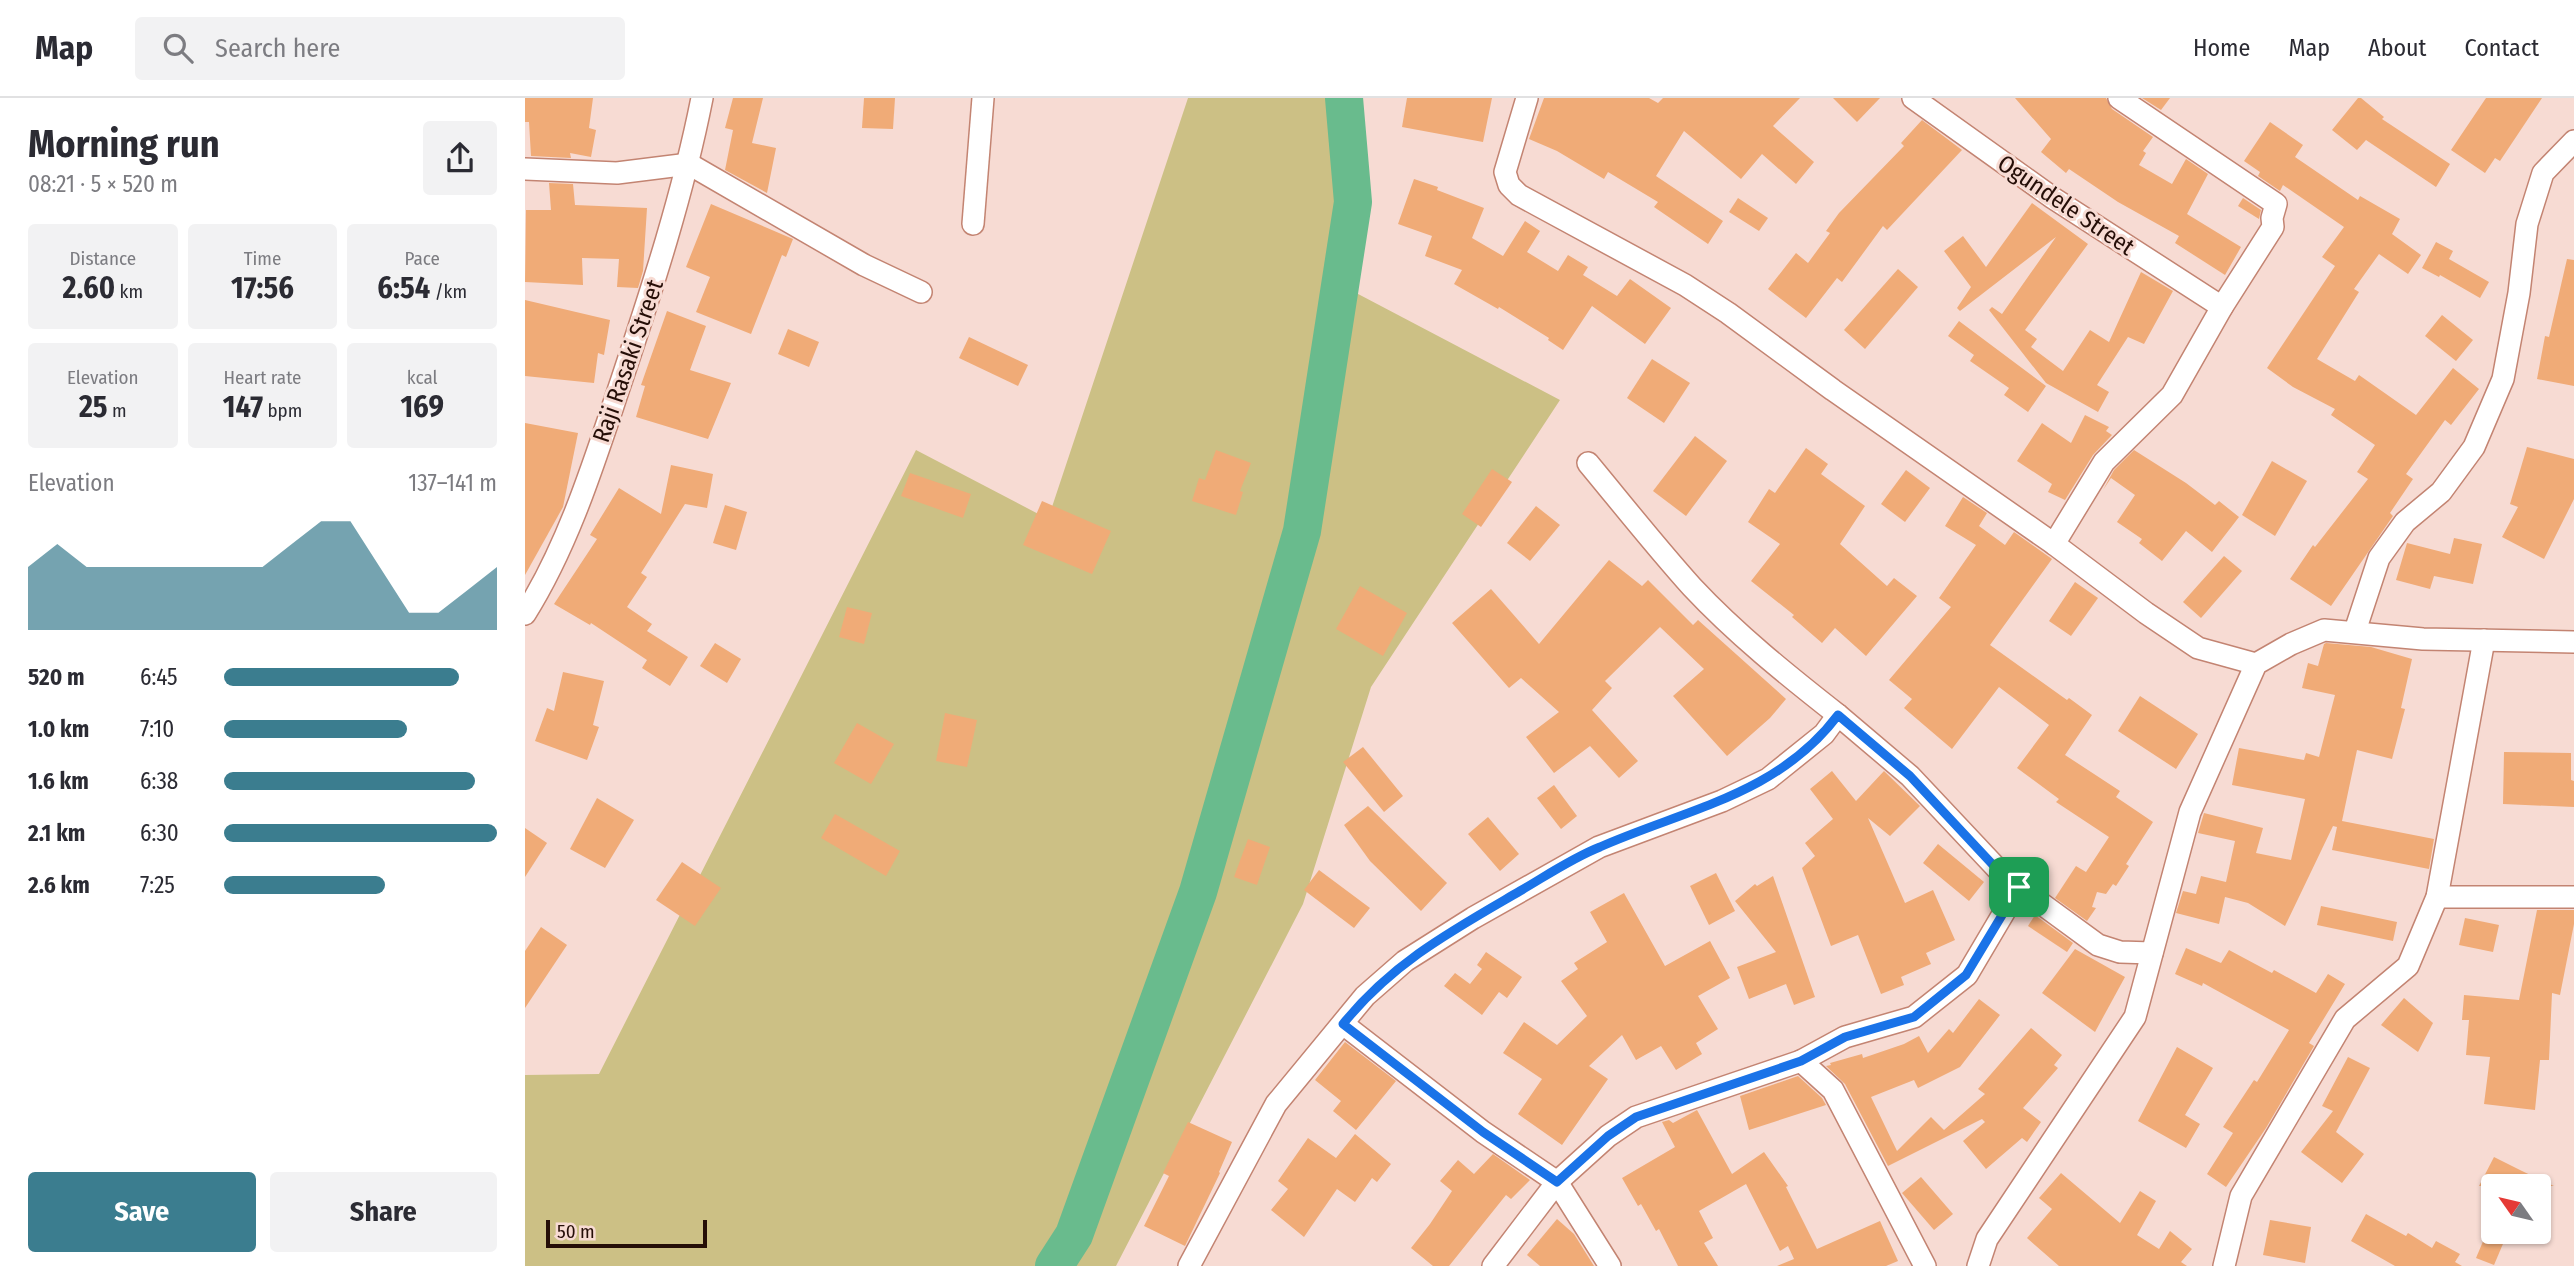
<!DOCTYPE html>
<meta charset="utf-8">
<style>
:root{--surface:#fff;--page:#f2f2f3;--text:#2b2b33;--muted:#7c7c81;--line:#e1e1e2;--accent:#3b7d8f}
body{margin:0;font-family:"Fira Sans Condensed",sans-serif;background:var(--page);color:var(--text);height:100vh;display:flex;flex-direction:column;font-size:26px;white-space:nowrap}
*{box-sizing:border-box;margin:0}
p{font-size:23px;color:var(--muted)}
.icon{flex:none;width:38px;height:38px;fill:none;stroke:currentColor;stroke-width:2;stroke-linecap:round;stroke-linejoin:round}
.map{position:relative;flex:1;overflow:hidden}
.sheet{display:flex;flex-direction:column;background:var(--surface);width:525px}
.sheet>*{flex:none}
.needle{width:46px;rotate:304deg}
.controls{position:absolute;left:1956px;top:1076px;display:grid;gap:14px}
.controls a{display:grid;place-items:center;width:70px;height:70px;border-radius:7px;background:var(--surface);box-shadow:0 2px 5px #0004;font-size:35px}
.scale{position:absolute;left:21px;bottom:18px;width:161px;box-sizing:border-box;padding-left:7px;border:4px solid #250e07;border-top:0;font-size:19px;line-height:24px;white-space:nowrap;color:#250e07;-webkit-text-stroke:5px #f7dbd3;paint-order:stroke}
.pin{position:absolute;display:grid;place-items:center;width:60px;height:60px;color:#fff;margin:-30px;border-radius:14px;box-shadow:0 4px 10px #0006}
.round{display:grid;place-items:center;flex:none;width:74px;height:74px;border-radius:7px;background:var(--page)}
.headline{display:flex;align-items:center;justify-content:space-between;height:119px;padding:0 28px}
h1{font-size:38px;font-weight:700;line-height:52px}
.figures{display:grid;grid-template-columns:repeat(3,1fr);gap:10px;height:119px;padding:7px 28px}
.figures div{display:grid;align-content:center;border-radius:7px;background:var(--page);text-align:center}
.figures b{font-size:30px;font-weight:700}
.figures small{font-size:19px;font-weight:400}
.figures p{font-size:19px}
.chart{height:196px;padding:14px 28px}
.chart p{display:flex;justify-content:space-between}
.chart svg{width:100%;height:126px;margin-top:7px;fill:var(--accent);opacity:.7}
.primary-button{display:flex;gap:14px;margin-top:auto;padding:14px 28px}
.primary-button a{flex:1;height:80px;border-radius:7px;background:var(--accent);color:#fff;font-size:28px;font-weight:700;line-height:80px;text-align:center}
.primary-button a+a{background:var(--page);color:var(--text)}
ul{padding:0 28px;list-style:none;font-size:23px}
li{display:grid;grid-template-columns:112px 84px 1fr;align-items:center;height:52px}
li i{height:18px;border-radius:9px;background:var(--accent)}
header{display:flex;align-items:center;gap:42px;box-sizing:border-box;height:98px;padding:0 35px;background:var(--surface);border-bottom:2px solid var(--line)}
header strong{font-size:33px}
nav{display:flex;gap:38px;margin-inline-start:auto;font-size:24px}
.search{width:490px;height:63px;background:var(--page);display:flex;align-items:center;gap:18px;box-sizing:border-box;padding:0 24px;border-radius:7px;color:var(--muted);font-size:26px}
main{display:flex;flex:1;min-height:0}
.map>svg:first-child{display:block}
.green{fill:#ccc085}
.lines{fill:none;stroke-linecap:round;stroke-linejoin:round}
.river{stroke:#69bb8d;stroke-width:38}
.building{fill:#f0ab77}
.street-casing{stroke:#c38472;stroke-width:24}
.street{stroke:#fff;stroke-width:21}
.route-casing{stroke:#fff;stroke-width:14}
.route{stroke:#1a73e8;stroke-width:9}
.labels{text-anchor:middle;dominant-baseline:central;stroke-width:6;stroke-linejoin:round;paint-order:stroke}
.street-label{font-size:24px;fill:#250e07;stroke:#f7dbd3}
</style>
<header>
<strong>Map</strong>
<div class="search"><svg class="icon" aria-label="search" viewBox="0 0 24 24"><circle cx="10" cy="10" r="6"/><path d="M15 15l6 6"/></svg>Search here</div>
<nav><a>Home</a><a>Map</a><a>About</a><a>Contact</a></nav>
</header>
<main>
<section class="sheet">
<div class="headline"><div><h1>Morning run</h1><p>08:21 · 5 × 520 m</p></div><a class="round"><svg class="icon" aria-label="share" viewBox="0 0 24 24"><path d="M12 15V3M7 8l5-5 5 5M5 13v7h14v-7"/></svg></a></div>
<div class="figures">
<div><p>Distance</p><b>2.60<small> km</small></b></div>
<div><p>Time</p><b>17:56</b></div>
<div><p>Pace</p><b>6:54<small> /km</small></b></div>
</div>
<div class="figures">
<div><p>Elevation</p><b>25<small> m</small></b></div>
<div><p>Heart rate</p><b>147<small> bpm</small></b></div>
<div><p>kcal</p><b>169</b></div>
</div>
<div class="chart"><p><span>Elevation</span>137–141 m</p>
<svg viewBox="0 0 160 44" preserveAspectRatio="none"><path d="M0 44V22L10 14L20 22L30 22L40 22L50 22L60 22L70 22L80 22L90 14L100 6L110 6L120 22L130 38L140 38L150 30L160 22V44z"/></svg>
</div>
<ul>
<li><b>520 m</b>6:45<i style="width:86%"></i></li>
<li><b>1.0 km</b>7:10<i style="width:67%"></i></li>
<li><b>1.6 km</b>6:38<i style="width:92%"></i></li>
<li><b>2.1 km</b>6:30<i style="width:100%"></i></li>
<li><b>2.6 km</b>7:25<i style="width:59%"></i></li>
</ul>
<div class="primary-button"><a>Save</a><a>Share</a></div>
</section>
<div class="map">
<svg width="2049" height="1168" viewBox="0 0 2049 1168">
<rect width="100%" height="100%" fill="#f7dbd3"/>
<polygon class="green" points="663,0 819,0 816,187 1035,302 846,589 778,806 591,1168 0,1168 0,977 74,976 391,352 523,421"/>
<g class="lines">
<polyline class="river" points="529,1168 549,1137 673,794 777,433 828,104 819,0"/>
</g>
<g class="building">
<polygon points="0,0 68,0 64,30 71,32 66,59 45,55 46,60 6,58 4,24 0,24"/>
<polygon points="208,0 238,0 227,45 251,50 242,95 200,72 208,32 200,30"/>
<polygon points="339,0 370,0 368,31 337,30"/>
<polygon points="882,0 967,0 958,44 877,29"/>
<polygon points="1019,0 1124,0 1133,5 1138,0 1275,0 1248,28 1289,64 1271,86 1237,56 1216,81 1159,33 1131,78 1198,123 1183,146 1129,109 1133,104 1083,74 1079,81 1032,53 1004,41"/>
<polygon points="1308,0 1355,0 1332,24"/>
<polygon points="1490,0 1581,0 1587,11 1628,39 1618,53 1621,55 1614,67 1647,86 1661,61 1683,76 1662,116 1716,149 1700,177 1650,145 1654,138 1593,104 1544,71 1541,75 1516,54 1526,41"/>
<polygon points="1617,0 1645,0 1636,12"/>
<polygon points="1833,0 1836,0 1859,19 1857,21 1925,66 1911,89 1841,42 1832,52 1807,32"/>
<polygon points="1961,0 2017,0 1975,63 1970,60 1960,75 1926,52"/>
<polygon points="1397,22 1437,52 1362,132 1358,128 1317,184 1312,180 1281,220 1243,191 1271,155 1283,165 1305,135 1301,133 1314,115 1379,48 1376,45"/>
<polygon points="1745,24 1778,47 1770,59 1833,102 1835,98 1875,121 1867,136 1896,157 1883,176 1854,156 1829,191 1834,194 1792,261 1830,283 1834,277 1891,317 1928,270 1954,291 1926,327 1920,322 1881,376 1888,381 1865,415 1868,418 1806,508 1765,481 1788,447 1790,449 1843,381 1832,374 1850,347 1806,317 1810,311 1768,289 1742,270 1810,168 1797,159 1819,129 1758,87 1755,93 1733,78 1735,74 1719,63"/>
<polygon points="889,81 913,89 912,92 959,110 947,140 978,158 1000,123 1015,133 1002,154 1033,173 1043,157 1063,169 1058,177 1092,198 1105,181 1146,210 1120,246 1067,208 1038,252 1023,242 1024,240 974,209 973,211 929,186 937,172 900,158 907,138 873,126"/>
<polygon points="24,85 48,86 50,107 122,110 118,173 113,190 92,189 94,161 57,160 58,187 0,184 1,112 26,112"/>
<polygon points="1213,100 1243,120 1234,133 1204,114"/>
<polygon points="1718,100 1736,112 1734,121 1713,108"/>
<polygon points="1507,105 1563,146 1500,232 1512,241 1506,249 1538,273 1565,232 1584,244 1616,174 1648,193 1619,246 1603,239 1572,287 1584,294 1573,314 1521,285 1464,212 1467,209 1477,216 1531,139 1435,213 1432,210 1446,189 1419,153 1438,138 1461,169"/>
<polygon points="186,106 268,141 261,159 257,157 226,236 171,214 185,179 161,169"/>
<polygon points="1911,144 1928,153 1924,161 1964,184 1955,200 1915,177 1914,179 1897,170"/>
<polygon points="2042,161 2049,162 2049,288 2012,281 2020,238 2024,239"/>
<polygon points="1373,171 1393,189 1340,251 1319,232"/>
<polygon points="0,202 85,222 79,257 73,255 69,285 0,278"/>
<polygon points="142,213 181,228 165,272 206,285 183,341 111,319 120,288 116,287"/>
<polygon points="1917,217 1948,242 1931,263 1900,238"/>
<polygon points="1434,223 1521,288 1503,314 1479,297 1484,290 1445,263 1449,257 1423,238"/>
<polygon points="263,231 294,244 284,269 253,256"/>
<polygon points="444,239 503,267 493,288 434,260"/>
<polygon points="1127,261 1165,285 1139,325 1102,300"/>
<polygon points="1560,317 1584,329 1581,333 1587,337 1568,357 1540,402 1523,394 1527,386 1492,363 1517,325 1546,345"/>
<polygon points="0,325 53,335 38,409 0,477"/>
<polygon points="1170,338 1202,363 1161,418 1128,393"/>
<polygon points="2002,349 2049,361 2049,401 2019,461 1977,439 1993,409 1985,406"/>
<polygon points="1281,350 1303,366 1296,376 1340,408 1315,446 1362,488 1369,480 1392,498 1341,558 1310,530 1297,545 1267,519 1269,517 1226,483 1255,446 1223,424 1244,391 1250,395"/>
<polygon points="691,352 726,365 715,393 718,394 711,417 667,403 674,380 680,382"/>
<polygon points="1609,352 1661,385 1690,407 1694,403 1714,419 1687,454 1661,433 1637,463 1614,445 1617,441 1592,424 1610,397 1586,380 1578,392 1589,372"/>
<polygon points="1747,363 1782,383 1750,438 1717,417"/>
<polygon points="146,367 188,376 182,410 160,406 116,475 122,479 102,509 127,526 122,533 163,559 145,588 117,570 122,562 66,525 65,527 29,506 72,441 65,437 94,390 136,416"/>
<polygon points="967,371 987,384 956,429 937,416"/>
<polygon points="1381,372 1405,390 1380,424 1356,406"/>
<polygon points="385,375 446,396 438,420 376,398"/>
<polygon points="1438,399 1462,415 1454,428 1480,447 1489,434 1527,461 1465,547 1542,602 1544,600 1567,617 1540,657 1595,693 1591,699 1628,724 1601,766 1604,768 1591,788 1588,786 1581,796 1572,794 1567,809 1571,810 1562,823 1530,800 1551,768 1561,774 1584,739 1531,704 1534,701 1492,670 1524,627 1474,589 1427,651 1379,610 1387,601 1364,582 1426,509 1414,500 1451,447 1420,428"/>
<polygon points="517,403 586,433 567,476 498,447"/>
<polygon points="200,407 222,414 211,452 188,445"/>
<polygon points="1011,408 1035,427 1005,463 982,445"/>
<polygon points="1929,440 1957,446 1948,486 1909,478 1905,491 1871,482 1882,445 1925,456"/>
<polygon points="1699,458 1717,473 1676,520 1658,504"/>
<polygon points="1084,462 1117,488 1123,482 1168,527 1173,522 1261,601 1245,620 1202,658 1148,598 1179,571 1135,529 1080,583 1087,590 1067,612 1113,663 1094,680 1065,648 1029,675 1001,639 1034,614 996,580 984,590 927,525 966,491 1014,546"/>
<polygon points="1550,484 1573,500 1546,538 1524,523"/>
<polygon points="835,488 882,515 858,558 811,531"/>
<polygon points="322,509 347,515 339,546 314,539"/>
<polygon points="190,545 216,561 202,585 175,568"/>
<polygon points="1801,545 1846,549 1887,561 1876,610 1880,611 1867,661 1832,652 1817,723 1909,741 1904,771 1807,752 1812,729 1808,728 1760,828 1723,805 1700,799 1694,826 1651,815 1658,793 1671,796 1676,778 1701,784 1710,743 1673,735 1679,715 1738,730 1731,755 1766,762 1780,701 1707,687 1714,650 1779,662 1781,655 1794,659 1810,597 1777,590 1783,565 1793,568 1799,546"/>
<polygon points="38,574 79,583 68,627 74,629 62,662 10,643 22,610 29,613"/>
<polygon points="1615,598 1673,636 1651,671 1593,633"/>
<polygon points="420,615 452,622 442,669 411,663"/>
<polygon points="332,625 369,646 346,686 309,665"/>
<polygon points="838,649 878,698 859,714 818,664"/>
<polygon points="1979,654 2046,655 2046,682 2049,683 2049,709 1978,706"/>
<polygon points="1307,673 1331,703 1359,673 1395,708 1365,738 1343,720 1380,805 1408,792 1430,842 1401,855 1406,866 1376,879 1379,887 1356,896 1333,837 1306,848 1277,770 1290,758 1280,745 1308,721 1285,691"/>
<polygon points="1029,687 1052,718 1036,731 1012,700"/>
<polygon points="72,700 109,722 80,770 45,751"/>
<polygon points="843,708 922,785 896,813 845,763 819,727"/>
<polygon points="310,716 375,753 361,778 296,740"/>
<polygon points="963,719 994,756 975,773 943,736"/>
<polygon points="0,730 22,745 0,779"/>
<polygon points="723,741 745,749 732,787 709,779"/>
<polygon points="1413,746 1459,784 1444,803 1398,765"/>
<polygon points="157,764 196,790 170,828 131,802"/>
<polygon points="794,772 845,810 829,830 779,792"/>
<polygon points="1191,775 1210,813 1184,827 1165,788"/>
<polygon points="1248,778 1290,899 1269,907 1261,886 1224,901 1212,869 1251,854 1210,803 1230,786 1232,788"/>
<polygon points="1099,795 1140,868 1185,843 1205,880 1173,898 1193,931 1171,945 1177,956 1151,972 1136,948 1111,962 1097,937 1064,968 1083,981 1037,1047 993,1016 1017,981 978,955 999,924 1032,947 1062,918 1036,883 1053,871 1049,865 1082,844 1065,814"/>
<polygon points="1796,808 1872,824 1868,843 1792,827"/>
<polygon points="2012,812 2049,812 2049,826 2035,897 2027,895 2024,962 2015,962 2010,1012 1959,1006 1965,959 1941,957 1944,922 1937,922 1939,897 1994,902"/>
<polygon points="1510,817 1548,845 1542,854 1503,828"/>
<polygon points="1940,820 1974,827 1968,854 1934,847"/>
<polygon points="16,829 42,847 0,910 0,853"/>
<polygon points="1661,850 1696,865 1704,852 1747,875 1749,872 1791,895 1803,876 1820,886 1784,945 1789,948 1741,1030 1701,1089 1682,1076 1708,1035 1698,1029 1729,982 1732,984 1764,932 1678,885 1677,888 1650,876"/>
<polygon points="1550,851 1600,879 1570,934 1517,895"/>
<polygon points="961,854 997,879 982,900 974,894 957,917 919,888 930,875 945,886 957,871 952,867"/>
<polygon points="1879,900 1908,925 1893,954 1856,927"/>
<polygon points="1454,901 1475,917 1435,969 1393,990 1389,982 1346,999 1372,1053 1406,1019 1419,1032 1460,996 1453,991 1506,930 1537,957 1529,967 1533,970 1498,1010 1516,1024 1502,1044 1497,1040 1461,1071 1438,1043 1460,1024 1457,1021 1363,1068 1320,986 1301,968 1306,967 1305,965 1337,956 1338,960 1379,946 1394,938 1403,955 1424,931 1428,935"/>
<polygon points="820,944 871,983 831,1032 808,1013 816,1003 790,982"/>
<polygon points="1652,949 1688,970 1660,1017 1675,1026 1661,1050 1613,1023"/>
<polygon points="1823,959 1845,970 1811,1034 1839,1056 1817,1085 1776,1054 1808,1013 1797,1008"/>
<polygon points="1273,978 1297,1000 1301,1007 1224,1032 1215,998"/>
<polygon points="1172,1012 1207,1076 1239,1054 1263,1088 1261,1089 1292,1151 1355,1123 1373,1163 1361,1168 1252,1168 1269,1161 1263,1148 1255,1153 1221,1086 1174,1113 1188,1140 1179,1145 1193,1168 1153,1168 1134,1131 1131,1133 1116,1106 1113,1108 1097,1080 1150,1049 1137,1024 1144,1022 1148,1025"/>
<polygon points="663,1024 707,1044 694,1074 695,1075 660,1148 619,1128 644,1078 638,1075"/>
<polygon points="830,1036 866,1066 852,1084 847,1080 830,1104 812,1091 779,1139 746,1112 763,1091 753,1083 783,1040 811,1060"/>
<polygon points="968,1056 1005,1082 986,1101 981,1097 924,1168 908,1168 886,1150 905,1126 927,1093 915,1083 933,1062 949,1076"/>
<polygon points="1969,1059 1997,1073 2029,1088 1954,1088"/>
<polygon points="1536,1075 1595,1125 1615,1093 1631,1103 1612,1137 1634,1151 1645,1133 1667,1151 1656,1164 1662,1168 1534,1168 1502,1140 1527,1111 1514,1100"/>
<polygon points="1396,1079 1428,1116 1409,1132 1377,1095"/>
<polygon points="1841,1116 1881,1138 1883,1135 1907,1150 1911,1143 1935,1156 1930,1164 1937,1168 1870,1168 1826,1143"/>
<polygon points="1032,1121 1049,1136 1069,1168 1015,1168 1002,1157"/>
<polygon points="1745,1122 1786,1129 1780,1165 1738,1157"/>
<polygon points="1962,1134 1983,1134 1969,1167 1951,1160"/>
</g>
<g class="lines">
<g class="street-casing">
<g id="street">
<polyline points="1002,0 980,74 984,87 994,97 1160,187 1203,215 1308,292 1529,446 1621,515 1673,550 1731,566"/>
<polyline points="1388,0 1528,100 1697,209"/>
<polyline points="0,71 92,75 164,66 339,167 396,194"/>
<polyline points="448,126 458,0"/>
<path d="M1063,365C1097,406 1131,449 1167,489C1211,536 1262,577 1313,617"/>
<polyline points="1529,446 1579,364 1647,297 1697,209 1748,129 1747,120 1751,106 1594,0"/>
<path d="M0,516C45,444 70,361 97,281C128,188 158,96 177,0"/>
<polyline points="1830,533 1854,460 1880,424 1916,394 1949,349 1978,281 1994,195 2002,126 2018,75 2049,43"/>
<polyline points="1912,799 2049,799"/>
<polyline points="818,926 958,1034 1032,1084 1085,1168"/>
<polyline points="1276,963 1308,992 1400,1168"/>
<polyline points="664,1168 751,1006 840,898 880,863 948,820 1074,749 1197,703 1243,681 1299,636 1313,617 1385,678 1480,779 1573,847 1595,854 1627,855"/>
<polyline points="968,1168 1032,1084 1083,1038 1111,1019 1276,963 1320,939 1389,919 1442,877 1494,789"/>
<polyline points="1453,1168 1462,1141 1610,919 1665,714 1731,566 1766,546 1799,532 1898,541 2049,544"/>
<polyline points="1699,1168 1716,1098 1820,921 1883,868 1912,799 1959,542"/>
</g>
</g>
<use href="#street" class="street"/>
</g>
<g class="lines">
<g class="route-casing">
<path id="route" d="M1313,617L1385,678L1469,768L1494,789L1441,877L1389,919L1320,939L1276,963L1111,1019L1083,1038L1032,1084L958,1034L818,926C868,864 928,832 995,793C1021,778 1047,760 1075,749C1161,711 1253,697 1313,617Z"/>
</g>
<use href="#route" class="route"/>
</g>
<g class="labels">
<g class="street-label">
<text transform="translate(1541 107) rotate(34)">Ogundele Street</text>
<text transform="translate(103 263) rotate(-71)">Raji Rasaki Street</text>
</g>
</g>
</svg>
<div class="controls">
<a><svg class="needle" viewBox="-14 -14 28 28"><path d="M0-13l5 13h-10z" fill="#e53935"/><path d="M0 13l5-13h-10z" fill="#7c7c81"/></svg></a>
</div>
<div class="scale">50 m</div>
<div class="pin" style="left:1494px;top:789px;background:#1e9e55"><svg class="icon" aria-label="arrive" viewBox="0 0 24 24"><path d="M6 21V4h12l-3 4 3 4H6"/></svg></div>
</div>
</main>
